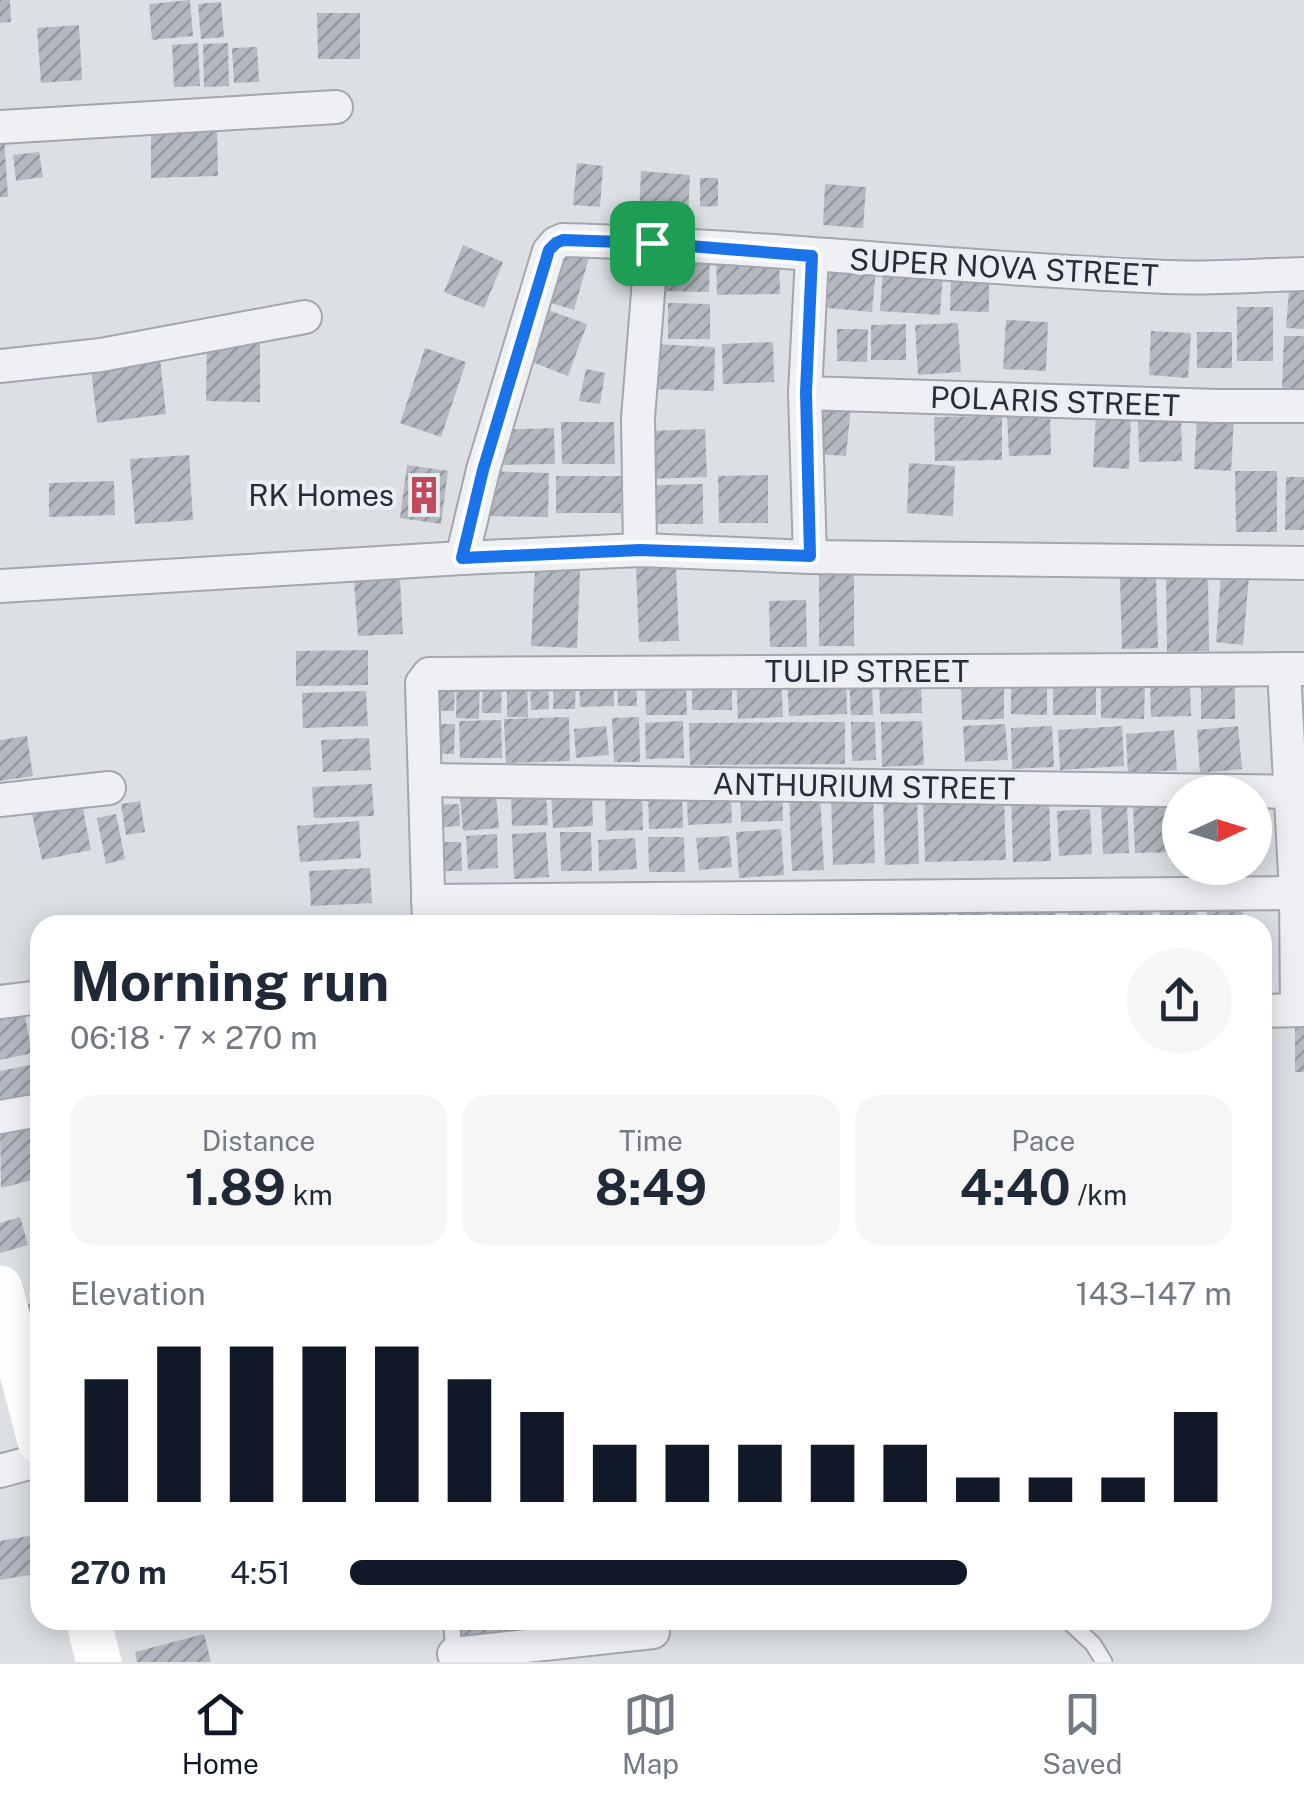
<!DOCTYPE html>
<meta charset="utf-8">
<style>
:root{--surface:#fff;--page:#f6f6f7;--text:#1f2937;--muted:#747a83;--line:#e0e1e3;--accent:#111827}
body{margin:0;font-family:"Public Sans",sans-serif;background:var(--page);color:var(--text);height:100vh;display:flex;flex-direction:column;font-size:38px;white-space:nowrap}
*{box-sizing:border-box;margin:0}
p{font-size:32px;color:var(--muted)}
.icon{flex:none;width:55px;height:55px;fill:none;stroke:currentColor;stroke-width:2;stroke-linecap:round;stroke-linejoin:round}
.map{position:relative;flex:1;overflow:hidden}
.details{position:absolute;left:30px;top:915px;width:1242px;height:715px;display:flex;flex-direction:column;background:var(--surface);border-radius:30px;box-shadow:0 5px 25px #0003}
.details>*{flex:none}
.needle{width:65px;rotate:86deg}
.buttons{position:absolute;left:1162px;top:775px;display:grid;gap:20px}
.buttons a{display:grid;place-items:center;width:110px;height:110px;border-radius:50%;background:var(--surface);box-shadow:0 5px 25px #0003;font-size:50px}
.pin{position:absolute;display:grid;place-items:center;width:85px;height:85px;color:#fff;margin:-42px;border-radius:20px;box-shadow:0 5px 15px #0006}
.round{display:grid;place-items:center;flex:none;width:105px;height:105px;border-radius:52px;background:var(--page)}
.head{display:flex;align-items:center;justify-content:space-between;height:170px;padding:0 40px}
h1{font-size:55px;font-weight:700;line-height:75px}
.metrics{display:grid;grid-template-columns:repeat(3,1fr);gap:15px;height:170px;padding:10px 40px}
.metrics div{display:grid;align-content:center;border-radius:25px;background:var(--page);text-align:center}
.metrics b{font-size:50px;font-weight:700}
.metrics small{font-size:28px;font-weight:400}
.metrics p{font-size:28px}
.chart{height:280px;padding:20px 40px}
.chart p{display:flex;justify-content:space-between}
.chart svg{width:100%;height:180px;margin-top:10px;stroke:var(--accent);stroke-width:6}
ul{padding:0 40px;list-style:none;font-size:32px}
li{display:grid;grid-template-columns:160px 120px 1fr;align-items:center;height:75px}
li i{height:25px;border-radius:12px;background:var(--accent)}
.tabs{display:flex;justify-content:space-around;align-items:center;height:140px;border-top:2px solid var(--line);background:var(--surface);font-size:28px;color:var(--muted)}
.tabs a{display:grid;justify-items:center;gap:5px}
.tabs .on{color:var(--accent)}
.map>svg:first-child{display:block}
.building{fill:url(#building-hatch)}
.lines{fill:none;stroke-linecap:round;stroke-linejoin:round}
.lane-casing{stroke:#a2a7ae;stroke-width:19}
.street-casing{stroke:#a2a7ae;stroke-width:36}
.lane{stroke:#eff0f4;stroke-width:15}
.street{stroke:#eff0f4;stroke-width:32}
.secondary{stroke:#fff;stroke-width:45}
.route-casing{stroke:#fff;stroke-width:20}
.route{stroke:#1a73e8;stroke-width:12}
.labels{text-anchor:middle;dominant-baseline:central;stroke-width:8;stroke-linejoin:round;paint-order:stroke}
.street-label{font-size:30px;fill:#272e3a;stroke:#ebeff3}
.poi-label{font-size:30px;fill:#272e3a;stroke:#ebeff3;text-anchor:end}
</style>
<div class="map">
<svg width="1304" height="1662" viewBox="0 0 1304 1662">
<defs>
<pattern id="building-hatch" width="6" height="6" patternUnits="userSpaceOnUse" patternTransform="scale(2.5)"><rect width="6" height="6" fill="#b4b9c1"/><path d="M-1 1l2-2M0 6l6-6M5 7l2-2" fill="none" stroke="#92979e"/></pattern>
</defs>
<rect width="100%" height="100%" fill="#dce0e5"/>
<g class="building">
<polygon points="0,0 10,0 11,22 0,23"/>
<polygon points="190,0 193,36 152,40 149,4"/>
<polygon points="221,2 224,37 201,39 198,4"/>
<polygon points="317,13 360,13 360,59 318,59"/>
<polygon points="79,25 82,80 41,83 37,28"/>
<polygon points="198,43 200,86 174,87 172,45"/>
<polygon points="228,43 229,86 204,87 203,44"/>
<polygon points="257,47 259,82 234,83 232,48"/>
<polygon points="217,123 218,176 151,178 151,124"/>
<polygon points="4,137 8,197 0,197 0,138"/>
<polygon points="39,152 43,177 16,181 13,155"/>
<polygon points="577,163 603,166 600,207 573,205"/>
<polygon points="641,171 690,175 688,217 639,214"/>
<polygon points="700,178 718,178 718,206 700,207"/>
<polygon points="825,184 866,187 863,228 823,225"/>
<polygon points="557,244 590,254 574,310 541,300"/>
<polygon points="463,245 503,262 484,308 444,292"/>
<polygon points="716,254 779,254 780,294 717,295"/>
<polygon points="658,255 710,256 709,292 658,291"/>
<polygon points="830,265 876,269 872,312 827,308"/>
<polygon points="883,267 943,271 940,315 880,311"/>
<polygon points="951,273 989,273 989,312 950,311"/>
<polygon points="1290,279 1304,280 1304,329 1286,328"/>
<polygon points="668,303 710,304 710,339 668,339"/>
<rect x="1237" y="307" width="36" height="54"/>
<polygon points="548,310 587,324 568,376 530,361"/>
<polygon points="1006,320 1048,322 1046,371 1003,369"/>
<polygon points="958,323 961,372 918,375 915,325"/>
<polygon points="906,324 906,360 871,360 871,325"/>
<polygon points="837,329 868,329 867,362 837,361"/>
<polygon points="1151,331 1191,333 1188,378 1149,375"/>
<rect x="1197" y="332" width="35" height="36"/>
<polygon points="1284,336 1304,336 1304,388 1282,388"/>
<polygon points="207,339 260,340 260,402 206,401"/>
<polygon points="773,342 774,382 723,384 722,344"/>
<polygon points="653,344 715,347 714,391 652,389"/>
<polygon points="425,348 466,362 441,437 400,423"/>
<polygon points="160,359 166,414 97,423 91,368"/>
<polygon points="586,369 605,373 600,404 579,401"/>
<polygon points="820,405 851,407 846,456 816,454"/>
<polygon points="1050,411 1051,455 1009,456 1007,413"/>
<polygon points="1096,413 1131,414 1129,469 1093,467"/>
<polygon points="1138,415 1181,415 1182,461 1139,462"/>
<polygon points="1002,416 1002,460 935,461 934,417"/>
<polygon points="1197,418 1234,419 1231,471 1194,469"/>
<polygon points="561,422 614,422 615,464 562,464"/>
<polygon points="554,428 555,464 498,465 497,430"/>
<polygon points="705,429 707,477 648,479 647,431"/>
<polygon points="189,455 193,520 135,524 130,459"/>
<polygon points="909,463 955,466 953,516 907,513"/>
<polygon points="407,465 448,471 441,524 400,518"/>
<polygon points="485,471 549,473 548,517 484,516"/>
<polygon points="1235,471 1277,471 1277,532 1236,532"/>
<polygon points="768,475 768,523 719,523 718,476"/>
<rect x="556" y="476" width="65" height="37"/>
<polygon points="1286,477 1304,477 1304,530 1285,530"/>
<polygon points="114,481 115,515 49,517 49,483"/>
<polygon points="703,484 703,524 656,524 656,485"/>
<polygon points="676,565 679,641 639,642 636,566"/>
<polygon points="535,568 580,570 577,648 531,646"/>
<rect x="819" y="569" width="35" height="77"/>
<polygon points="1221,574 1249,576 1243,645 1216,642"/>
<polygon points="1208,575 1209,651 1167,652 1166,576"/>
<polygon points="1120,578 1156,578 1158,648 1122,649"/>
<polygon points="400,579 403,634 358,636 354,582"/>
<polygon points="806,600 807,647 770,647 769,601"/>
<polygon points="368,650 368,685 296,686 296,651"/>
<polygon points="530,673 548,673 549,709 531,710"/>
<polygon points="554,673 576,674 575,709 553,709"/>
<polygon points="636,673 637,706 618,706 617,674"/>
<polygon points="483,675 502,675 501,713 482,713"/>
<rect x="692" y="675" width="40" height="35"/>
<polygon points="781,675 783,717 738,719 736,677"/>
<polygon points="507,676 527,676 528,717 507,717"/>
<polygon points="613,676 614,706 580,707 579,677"/>
<polygon points="846,676 847,714 789,716 787,678"/>
<polygon points="457,677 480,677 479,719 456,718"/>
<polygon points="872,677 873,715 851,715 849,678"/>
<polygon points="686,679 687,715 646,715 645,680"/>
<polygon points="921,679 922,713 880,714 879,680"/>
<polygon points="425,681 455,683 454,711 424,710"/>
<polygon points="1004,681 1004,719 962,720 961,682"/>
<polygon points="1101,682 1145,683 1144,719 1101,718"/>
<polygon points="1011,683 1047,684 1047,715 1011,714"/>
<polygon points="1190,683 1191,716 1151,717 1150,684"/>
<polygon points="1096,684 1096,715 1053,715 1053,685"/>
<polygon points="1235,685 1235,719 1201,719 1201,686"/>
<polygon points="366,691 368,726 303,728 302,693"/>
<polygon points="569,717 570,761 506,763 504,719"/>
<polygon points="639,717 640,762 614,762 612,718"/>
<polygon points="501,720 502,758 460,758 459,721"/>
<polygon points="683,721 684,758 646,759 645,723"/>
<polygon points="922,721 924,765 882,767 881,722"/>
<polygon points="845,722 845,764 690,765 689,723"/>
<polygon points="851,722 875,722 876,760 852,761"/>
<polygon points="425,724 455,724 454,754 425,753"/>
<polygon points="1005,724 1008,760 965,762 963,726"/>
<polygon points="606,726 609,755 576,758 574,729"/>
<polygon points="1052,726 1054,767 1012,769 1011,728"/>
<polygon points="1122,726 1124,766 1060,770 1058,730"/>
<polygon points="1238,726 1242,769 1200,773 1197,730"/>
<polygon points="1174,730 1177,770 1128,774 1126,734"/>
<polygon points="27,736 33,776 0,781 0,740"/>
<polygon points="369,738 371,770 323,772 321,740"/>
<polygon points="372,784 374,816 314,818 312,787"/>
<polygon points="782,789 783,821 741,822 740,790"/>
<polygon points="682,790 683,828 649,829 648,791"/>
<polygon points="592,792 593,826 553,828 551,794"/>
<polygon points="917,792 919,864 885,865 883,793"/>
<polygon points="546,793 548,825 512,826 511,794"/>
<polygon points="80,794 91,850 42,860 30,805"/>
<polygon points="496,794 499,828 463,831 460,797"/>
<polygon points="820,794 824,870 792,871 789,795"/>
<polygon points="873,794 875,863 833,865 831,796"/>
<polygon points="642,795 643,830 606,831 605,796"/>
<polygon points="1049,795 1051,861 1013,862 1011,796"/>
<polygon points="731,796 732,823 688,825 687,799"/>
<polygon points="1004,798 1006,860 925,862 923,800"/>
<polygon points="140,801 145,832 126,835 121,804"/>
<polygon points="1127,802 1129,853 1103,854 1101,803"/>
<polygon points="459,804 460,826 429,828 428,805"/>
<polygon points="1178,804 1180,852 1135,853 1133,805"/>
<polygon points="1090,809 1092,854 1059,856 1057,811"/>
<polygon points="116,814 125,859 106,864 97,818"/>
<polygon points="359,821 361,858 300,862 297,826"/>
<polygon points="781,829 784,875 739,878 736,832"/>
<polygon points="546,832 549,877 514,879 512,834"/>
<polygon points="560,832 591,832 592,871 561,871"/>
<polygon points="497,834 498,868 468,870 466,836"/>
<polygon points="729,836 732,867 699,870 696,838"/>
<polygon points="648,837 684,837 685,872 649,872"/>
<polygon points="635,838 637,869 599,871 598,840"/>
<polygon points="429,842 461,842 462,871 430,871"/>
<polygon points="370,868 372,903 311,906 309,871"/>
<polygon points="1242,894 1243,925 1207,925 1206,895"/>
<polygon points="1152,896 1153,925 1119,925 1118,897"/>
<polygon points="947,897 949,925 883,925 881,900"/>
<rect x="1160" y="897" width="37" height="28"/>
<polygon points="984,898 988,925 959,925 956,902"/>
<polygon points="992,898 1057,899 1056,925 992,925"/>
<polygon points="829,899 831,925 791,925 789,901"/>
<polygon points="641,900 641,925 573,925 573,903"/>
<polygon points="741,900 781,900 782,925 742,925"/>
<polygon points="872,900 874,925 835,925 835,902"/>
<rect x="1068" y="901" width="39" height="24"/>
<polygon points="732,902 733,925 693,925 692,903"/>
<rect x="644" y="903" width="43" height="22"/>
<polygon points="506,904 506,925 470,925 469,905"/>
<polygon points="550,906 551,925 512,925 512,907"/>
<polygon points="366,917 367,925 337,925 336,919"/>
<polygon points="23,1006 32,1053 0,1060 0,1011"/>
<polygon points="1262,1017 1267,1017 1268,1061 1262,1061"/>
<rect x="1295" y="1017" width="9" height="55"/>
<polygon points="40,1063 40,1097 0,1105 0,1071"/>
<polygon points="36,1114 40,1129 40,1178 1,1188 0,1124"/>
<polygon points="20,1217 28,1245 0,1253 0,1223"/>
<polygon points="40,1302 40,1322 30,1324 27,1304"/>
<polygon points="35,1535 40,1573 0,1580 0,1541"/>
<polygon points="453,1620 518,1620 520,1640 455,1645"/>
<polygon points="204,1634 211,1662 137,1662 135,1652"/>
</g>
<g class="lines">
<g class="lane-casing">
<g id="lane">
<polyline points="451,1620 455,1658"/>
<polyline points="1067,1620 1093,1644 1104,1662"/>
</g>
</g>
<g class="street-casing">
<g id="street">
<polyline points="0,127 336,107"/>
<polyline points="0,366 101,355 305,317"/>
<polyline points="805,393 1218,406 1304,406"/>
<polyline points="640,550 638,418 652,243"/>
<polyline points="810,557 805,393 812,256"/>
<path d="M462,558L483,470L549,251L556,243L563,240C764,246 965,269 1166,277C1212,279 1258,275 1304,274"/>
<polyline points="0,586 462,558 640,550 810,557 1304,563"/>
<polyline points="1284,669 1296,893 1297,1010"/>
<polyline points="425,780 1304,792"/>
<polyline points="0,800 109,788"/>
<polyline points="428,901 1296,893"/>
<polyline points="429,925 422,683 429,674 1304,669"/>
<polyline points="0,1002 40,997"/>
<polyline points="1262,1011 1304,1010"/>
<polyline points="0,1117 40,1110"/>
<polyline points="0,1471 40,1460"/>
<polyline points="454,1654 653,1632"/>
</g>
</g>
<use href="#lane" class="lane"/>
<use href="#street" class="street"/>
<g class="secondary">
<polyline points="0,1288 40,1441"/>
<polyline points="88,1620 99,1662"/>
</g>
</g>
<g class="lines">
<g class="route-casing">
<polygon id="route" points="563,240 652,243 812,256 806,392 810,556 640,550 462,558 483,470 549,250 556,243"/>
</g>
<use href="#route" class="route"/>
</g>
<defs>
<g id="building-bare" transform="scale(3)"><path d="M-4-6H4V6H1V3H-1V6H-4ZM-2.5-4.3h1.7v1.8h-1.7ZM.8-4.3h1.7v1.8H.8ZM-2.5-1h1.7V.8h-1.7ZM.8-1h1.7V.8H.8Z" fill="#c14a5d" stroke="#ebeff3" stroke-width="2.5" paint-order="stroke"/></g>
</defs>
<g fill-rule="evenodd">
<use href="#building-bare" x="424" y="495"/>
</g>
<g class="labels">
<g class="street-label">
<text transform="translate(1004 267) rotate(3)">SUPER NOVA STREET</text>
<text transform="translate(1055 401) rotate(2)">POLARIS STREET</text>
<text x="867" y="671">TULIP STREET</text>
<text transform="translate(864 786) rotate(1)">ANTHURIUM STREET</text>
</g>
<g class="poi-label">
<text x="394" y="495">RK Homes</text>
</g>
</g>
</svg>
<div class="buttons">
<a><svg class="needle" viewBox="-14 -14 28 28"><path d="M0-13l5 13h-10z" fill="#e53935"/><path d="M0 13l5-13h-10z" fill="#747a83"/></svg></a>
</div>
<div class="pin" style="left:652px;top:243px;background:#1e9e55"><svg class="icon" aria-label="arrive" viewBox="0 0 24 24"><path d="M6 21V4h12l-3 4 3 4H6"/></svg></div>
<section class="details">
<div class="head"><div><h1>Morning run</h1><p>06:18 · 7 × 270 m</p></div><a class="round"><svg class="icon" aria-label="share" viewBox="0 0 24 24"><path d="M12 15V3M7 8l5-5 5 5M5 13v7h14v-7"/></svg></a></div>
<div class="metrics">
<div><p>Distance</p><b>1.89<small> km</small></b></div>
<div><p>Time</p><b>8:49</b></div>
<div><p>Pace</p><b>4:40<small> /km</small></b></div>
</div>
<div class="chart"><p><span>Elevation</span>143–147 m</p>
<svg viewBox="0 0 160 44" preserveAspectRatio="none"><path d="M5 44V14M15 44V6M25 44V6M35 44V6M45 44V6M55 44V14M65 44V22M75 44V30M85 44V30M95 44V30M105 44V30M115 44V30M125 44V38M135 44V38M145 44V38M155 44V22"/></svg>
</div>
<ul>
<li><b>270 m</b>4:51<i style="width:70%"></i></li>
</ul>
</section>
</div>
<nav class="tabs">
<a class="on"><svg class="icon" aria-label="home" viewBox="0 0 24 24"><path d="M3 11l9-7 9 7M6 9v11h12V9"/></svg>Home</a>
<a><svg class="icon" aria-label="map" viewBox="0 0 24 24"><path d="M3 6l6-2 6 2 6-2v14l-6 2-6-2-6 2zM9 4v14M15 6v14"/></svg>Map</a>
<a><svg class="icon" aria-label="saved" viewBox="0 0 24 24"><path d="M7 4h10v16l-5-4-5 4z"/></svg>Saved</a>
</nav>
